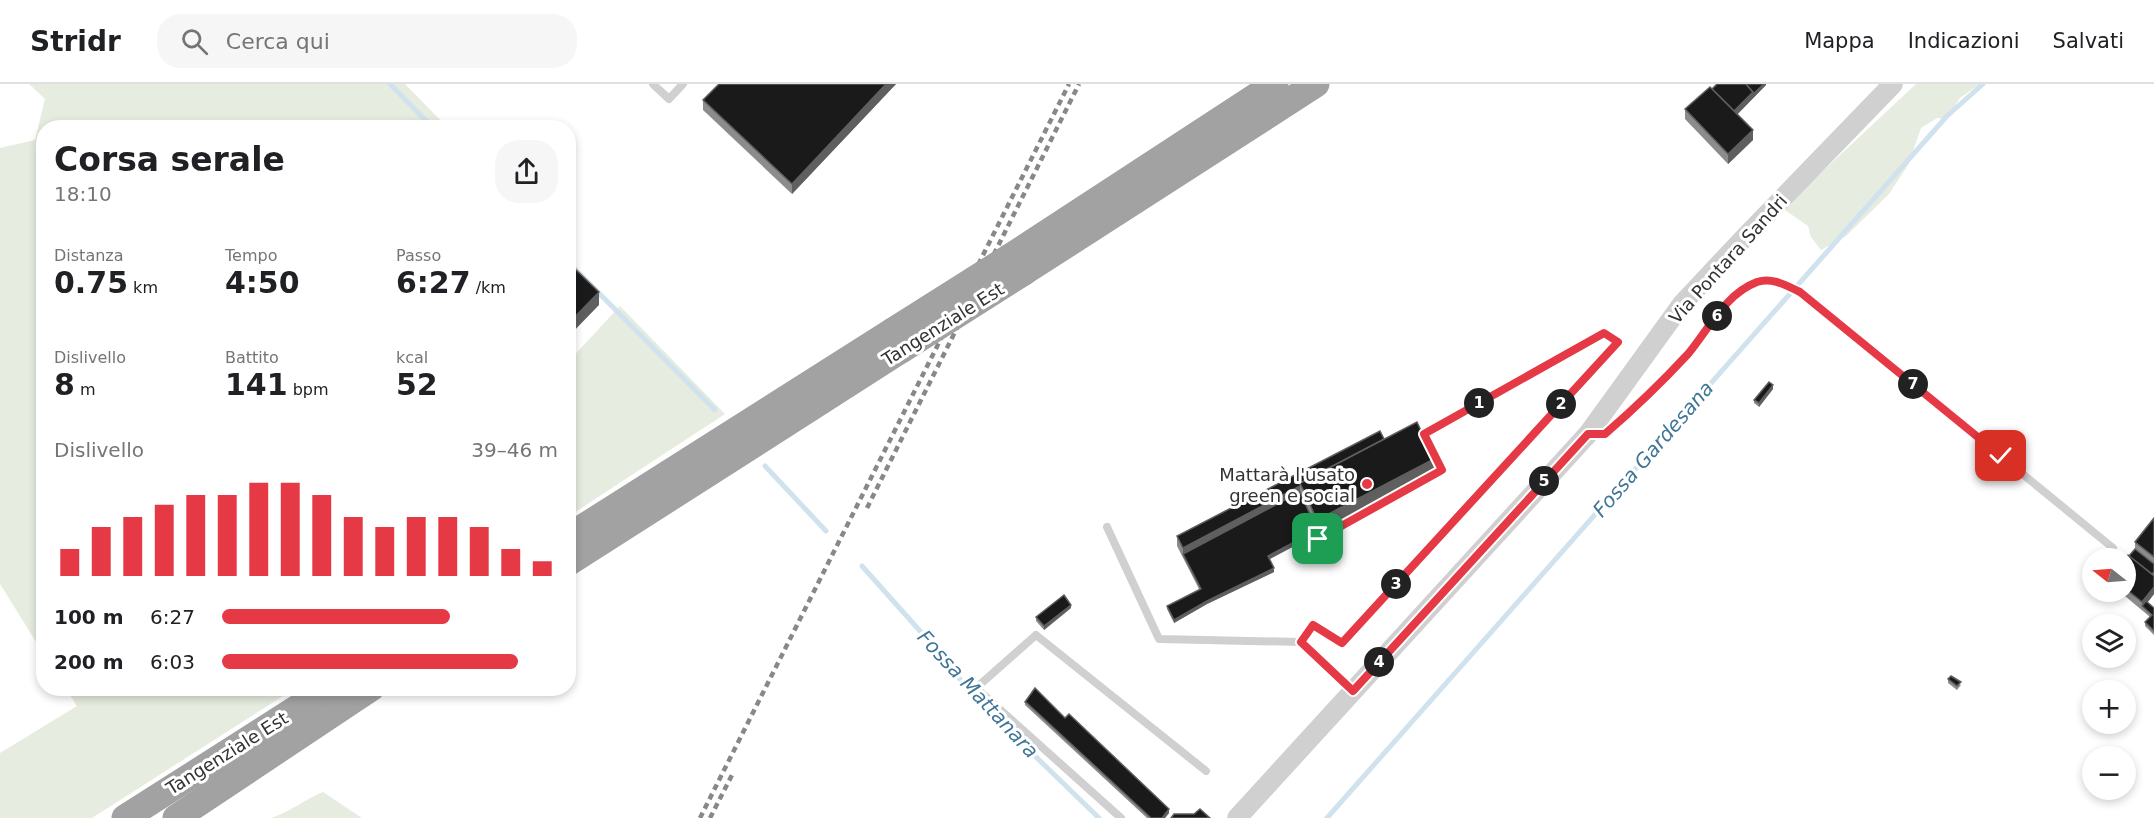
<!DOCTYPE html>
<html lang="it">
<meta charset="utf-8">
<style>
:root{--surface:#fff;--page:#f6f6f6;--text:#202124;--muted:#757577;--line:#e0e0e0;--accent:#e63946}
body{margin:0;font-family:"DejaVu Sans",sans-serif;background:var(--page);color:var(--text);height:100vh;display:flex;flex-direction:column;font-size:22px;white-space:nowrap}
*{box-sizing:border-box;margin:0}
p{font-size:20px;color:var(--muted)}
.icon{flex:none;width:33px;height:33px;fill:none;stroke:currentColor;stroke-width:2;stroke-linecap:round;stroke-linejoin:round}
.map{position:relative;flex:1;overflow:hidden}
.sheet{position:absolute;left:36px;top:36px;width:540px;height:576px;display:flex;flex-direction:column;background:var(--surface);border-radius:24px;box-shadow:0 3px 9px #0003}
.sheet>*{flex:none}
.needle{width:39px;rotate:287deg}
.tools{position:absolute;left:2082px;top:464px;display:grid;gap:12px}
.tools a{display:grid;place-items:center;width:54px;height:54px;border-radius:50%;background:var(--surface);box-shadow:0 3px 9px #0003;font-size:30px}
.pin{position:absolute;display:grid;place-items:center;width:51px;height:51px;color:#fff;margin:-26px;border-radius:12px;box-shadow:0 3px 9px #0006}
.km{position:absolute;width:30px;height:30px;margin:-15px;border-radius:50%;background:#222;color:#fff;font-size:16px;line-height:30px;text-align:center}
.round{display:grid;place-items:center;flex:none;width:63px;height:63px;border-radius:24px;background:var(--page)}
.head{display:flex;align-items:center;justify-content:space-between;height:102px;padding:0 18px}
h1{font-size:33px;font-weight:700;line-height:45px}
.stats{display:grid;grid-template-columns:repeat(3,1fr);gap:9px;height:102px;padding:6px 18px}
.stats div{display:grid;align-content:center}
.stats b{font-size:30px;font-weight:700}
.stats small{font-size:16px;font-weight:400}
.stats p{font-size:16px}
.chart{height:168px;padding:12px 18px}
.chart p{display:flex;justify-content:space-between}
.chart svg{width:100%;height:108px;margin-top:6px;stroke:var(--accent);stroke-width:6}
ul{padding:0 18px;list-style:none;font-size:20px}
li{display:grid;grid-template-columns:96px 72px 1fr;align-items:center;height:45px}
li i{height:15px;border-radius:8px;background:var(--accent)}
header{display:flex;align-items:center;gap:36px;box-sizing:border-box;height:84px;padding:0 30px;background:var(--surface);border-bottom:2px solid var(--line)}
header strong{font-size:28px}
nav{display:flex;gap:33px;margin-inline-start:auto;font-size:21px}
.search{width:420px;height:54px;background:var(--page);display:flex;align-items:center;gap:15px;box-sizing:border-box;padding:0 21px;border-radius:24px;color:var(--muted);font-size:22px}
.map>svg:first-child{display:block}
.green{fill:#e6ecdf}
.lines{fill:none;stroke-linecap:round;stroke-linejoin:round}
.stream{stroke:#cfe2ee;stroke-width:5}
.service{stroke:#d0d0d0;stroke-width:8}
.tertiary{stroke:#d0d0d0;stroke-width:20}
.trunk{stroke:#a2a2a2;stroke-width:27}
.rail{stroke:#888;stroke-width:4.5;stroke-dasharray:6 4.5;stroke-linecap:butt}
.trunk-bridge{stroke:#a2a2a2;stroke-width:27}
.wall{fill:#8c8c8c}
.shaded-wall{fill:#5f5f5f}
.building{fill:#1a1a1a;stroke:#5f5f5f;stroke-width:1.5}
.route-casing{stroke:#fff;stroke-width:12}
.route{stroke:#e63946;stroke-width:8}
.poi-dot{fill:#e63946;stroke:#fff;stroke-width:2}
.labels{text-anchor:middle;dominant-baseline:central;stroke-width:6;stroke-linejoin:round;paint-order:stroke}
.street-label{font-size:18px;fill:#333;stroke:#fff}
.poi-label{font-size:18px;fill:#333;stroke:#fff;text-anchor:end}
.water-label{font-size:20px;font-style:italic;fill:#3f7597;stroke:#fff}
</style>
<header>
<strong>Stridr</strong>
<div class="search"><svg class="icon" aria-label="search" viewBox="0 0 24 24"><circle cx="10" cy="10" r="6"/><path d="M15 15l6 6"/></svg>Cerca qui</div>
<nav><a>Mappa</a><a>Indicazioni</a><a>Salvati</a></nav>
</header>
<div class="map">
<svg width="2154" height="734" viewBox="0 0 2154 734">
<rect width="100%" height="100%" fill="#fff"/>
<g class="green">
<polygon points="29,0 405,0 447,43 44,44 43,569 0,500 0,64 35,56 45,15"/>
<polygon points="1916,0 1980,0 1960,14 1946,35 1937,34 1921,44 1908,81 1889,110 1846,152 1821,166 1811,153 1808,142 1785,126 1809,100"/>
<polygon points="620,222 725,330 569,432 569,277"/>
<polygon points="66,605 294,605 92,734 0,734 0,669 77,622"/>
<path d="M323,708L362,734H271C290,728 305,715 323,708Z"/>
</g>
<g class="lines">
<g class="stream">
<polyline points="390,0 433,44"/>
<polyline points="568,178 715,326"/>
<polyline points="765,382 826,447"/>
<polyline points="862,482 945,575 970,609 1099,734"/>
<polyline points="1327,734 1947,32 1983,0"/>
</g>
<g class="service">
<polyline points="653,0 669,15 683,0"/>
<path d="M1591,350H1605C1634,325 1662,298 1687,270C1709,245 1725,210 1757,198C1772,193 1787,202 1800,208L2113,464"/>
<polyline points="1107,443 1159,555 1301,558 1353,607"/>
<polyline points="1301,558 1313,541 1342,559 1618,258 1604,249 1424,350 1442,386 1318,455"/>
<polyline points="1121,734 976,604 1036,551 1206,687"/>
</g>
<polyline class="tertiary" points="1237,734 1588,350 1682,220 1743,155 1893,0"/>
<g class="trunk">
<polyline points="1010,173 1275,0"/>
<polyline points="1024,188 1316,0"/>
<polyline points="568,453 893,247"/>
<polyline points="568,479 901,266"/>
<polyline points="125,734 329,604"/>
<polyline points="176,734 371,604"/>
</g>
<g class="rail">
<polyline points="867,424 1079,0"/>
<polyline points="700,734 1069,0"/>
<polyline points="710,734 733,689"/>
</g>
<g class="trunk-bridge">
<polyline points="893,247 1010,173"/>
<polyline points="901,266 1024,188"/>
</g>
</g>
<g class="wall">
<polygon points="896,0 792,110 703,26 703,16"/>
<polygon points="1766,0 1766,1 1737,30 1753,56 1728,80 1685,35 1685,25 1712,5"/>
<polygon points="1773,305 1759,323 1754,319 1754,316"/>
<polygon points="1384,355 1434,388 1269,475 1274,488 1207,520 1174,539 1167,525 1167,522 1199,505 1177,462 1177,452"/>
<polygon points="2154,434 2154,510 2147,519 2154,524 2154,551 2145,542 2145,538 2150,533 2119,507 2126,507 2126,474 2129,472 2135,465 2135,458"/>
<polygon points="1071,524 1044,546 1036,537 1036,533"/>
<polygon points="1948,595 1961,601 1957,606 1948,599"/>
<polygon points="1025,618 1065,634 1169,729 1165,734 1147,734 1025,621"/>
</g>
<g class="shaded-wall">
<polygon points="886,0 896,0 792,110 792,100"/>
<polygon points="1764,0 1766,0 1766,1 1732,36 1732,29 1753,8"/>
<polygon points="1753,46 1753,56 1728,80 1728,70"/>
<polygon points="599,208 599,221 568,253 568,240"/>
<polygon points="1773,301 1773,305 1759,323 1759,319"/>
<polygon points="1434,375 1434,388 1268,476 1268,472 1317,446 1317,436"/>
<polygon points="1300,402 1300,413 1183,470 1183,474 1183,464"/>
<polygon points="1274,484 1274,488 1207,520 1174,539 1174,536 1207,517"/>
<polygon points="2154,503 2154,510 2144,523 2142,522 2142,525 2142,518"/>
<polygon points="1071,521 1071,524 1044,546 1044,542"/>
<polygon points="1169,725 1169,729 1165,734 1162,734"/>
</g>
<g class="building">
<polygon points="719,0 886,0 792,100 703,16"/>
<polygon points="1717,0 1746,0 1753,8 1734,27 1712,5"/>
<polygon points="1746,0 1764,0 1753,10 1753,8"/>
<polygon points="1710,3 1753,46 1728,70 1685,25"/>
<polygon points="568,178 599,208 568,240"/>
<polygon points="1769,298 1773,301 1759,319 1754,316"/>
<polygon points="1417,338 1434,375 1317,436 1300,399"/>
<polygon points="1380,347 1384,355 1300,399 1300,402 1183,464 1177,452"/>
<polygon points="1300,408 1317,446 1268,472 1274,484 1207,517 1174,536 1167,522 1201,505 1183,470"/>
<polygon points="2154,434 2154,473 2135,458"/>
<polygon points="2135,465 2154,480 2154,488 2152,490 2129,472"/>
<polygon points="2128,471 2154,492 2154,503 2142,518 2126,505 2125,474"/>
<polygon points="1064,511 1071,521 1044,542 1036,533"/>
<polygon points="2146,517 2154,524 2154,547 2145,538 2152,531 2142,522"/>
<polygon points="1951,592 1961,598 1957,602 1948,595"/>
<polygon points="1035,604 1065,634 1069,630 1169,725 1162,734 1151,734 1027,619 1025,618"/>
<polygon points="1200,725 1210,734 1171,734 1174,730 1194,730"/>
</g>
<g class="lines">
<g class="route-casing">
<path id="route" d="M1318,455L1442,386L1424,350L1604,249L1618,258L1342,559L1313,541L1301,558L1353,607L1588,350H1605C1634,325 1662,298 1688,270C1709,245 1725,210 1757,198C1773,193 1787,202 1800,208L2001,372"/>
</g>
<use href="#route" class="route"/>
</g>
<circle class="poi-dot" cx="1367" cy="400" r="6"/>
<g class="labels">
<g class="street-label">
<text transform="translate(1728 175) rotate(-48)">Via Pontara Sandri</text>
<text transform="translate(943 240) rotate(-32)">Tangenziale Est</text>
<text transform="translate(227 669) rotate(-32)">Tangenziale Est</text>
</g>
<g class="poi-label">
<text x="1355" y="390">Mattarà l'usato<tspan x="1355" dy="21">green e social</tspan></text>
</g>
<g class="water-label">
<text transform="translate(1653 365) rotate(-49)">Fossa Gardesana</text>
<text transform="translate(978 610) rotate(47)">Fossa Mattanara</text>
</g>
</g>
</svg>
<div class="tools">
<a><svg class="needle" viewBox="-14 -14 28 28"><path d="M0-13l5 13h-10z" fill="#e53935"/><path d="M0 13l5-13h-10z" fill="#757577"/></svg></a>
<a><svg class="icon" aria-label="layers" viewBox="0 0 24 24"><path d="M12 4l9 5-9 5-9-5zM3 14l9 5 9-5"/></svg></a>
<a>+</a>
<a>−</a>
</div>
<div class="pin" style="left:1318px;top:455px;background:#1e9e55"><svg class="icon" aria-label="arrive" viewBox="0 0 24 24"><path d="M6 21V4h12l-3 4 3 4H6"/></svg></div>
<div class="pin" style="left:2001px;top:372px;background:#d93025"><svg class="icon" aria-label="check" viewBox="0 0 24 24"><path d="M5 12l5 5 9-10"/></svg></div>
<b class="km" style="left:1479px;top:319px">1</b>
<b class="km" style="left:1561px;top:320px">2</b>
<b class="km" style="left:1396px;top:500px">3</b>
<b class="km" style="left:1379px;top:578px">4</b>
<b class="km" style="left:1544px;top:397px">5</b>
<b class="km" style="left:1717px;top:232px">6</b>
<b class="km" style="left:1913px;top:300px">7</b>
<section class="sheet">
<div class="head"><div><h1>Corsa serale</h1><p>18:10</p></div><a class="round"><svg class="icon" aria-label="share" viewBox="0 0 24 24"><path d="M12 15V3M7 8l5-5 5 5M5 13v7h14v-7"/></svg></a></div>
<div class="stats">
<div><p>Distanza</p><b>0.75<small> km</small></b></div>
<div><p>Tempo</p><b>4:50</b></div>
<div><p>Passo</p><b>6:27<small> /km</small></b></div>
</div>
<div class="stats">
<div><p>Dislivello</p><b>8<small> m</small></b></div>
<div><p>Battito</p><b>141<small> bpm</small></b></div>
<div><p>kcal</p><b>52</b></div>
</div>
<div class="chart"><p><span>Dislivello</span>39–46 m</p>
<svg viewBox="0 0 160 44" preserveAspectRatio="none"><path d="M5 44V33M15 44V24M25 44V20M35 44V15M45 44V11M55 44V11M65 44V6M75 44V6M85 44V11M95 44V20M105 44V24M115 44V20M125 44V20M135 44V24M145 44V33M155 44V38"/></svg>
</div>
<ul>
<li><b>100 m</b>6:27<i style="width:68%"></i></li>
<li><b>200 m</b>6:03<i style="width:88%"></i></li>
</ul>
</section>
</div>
